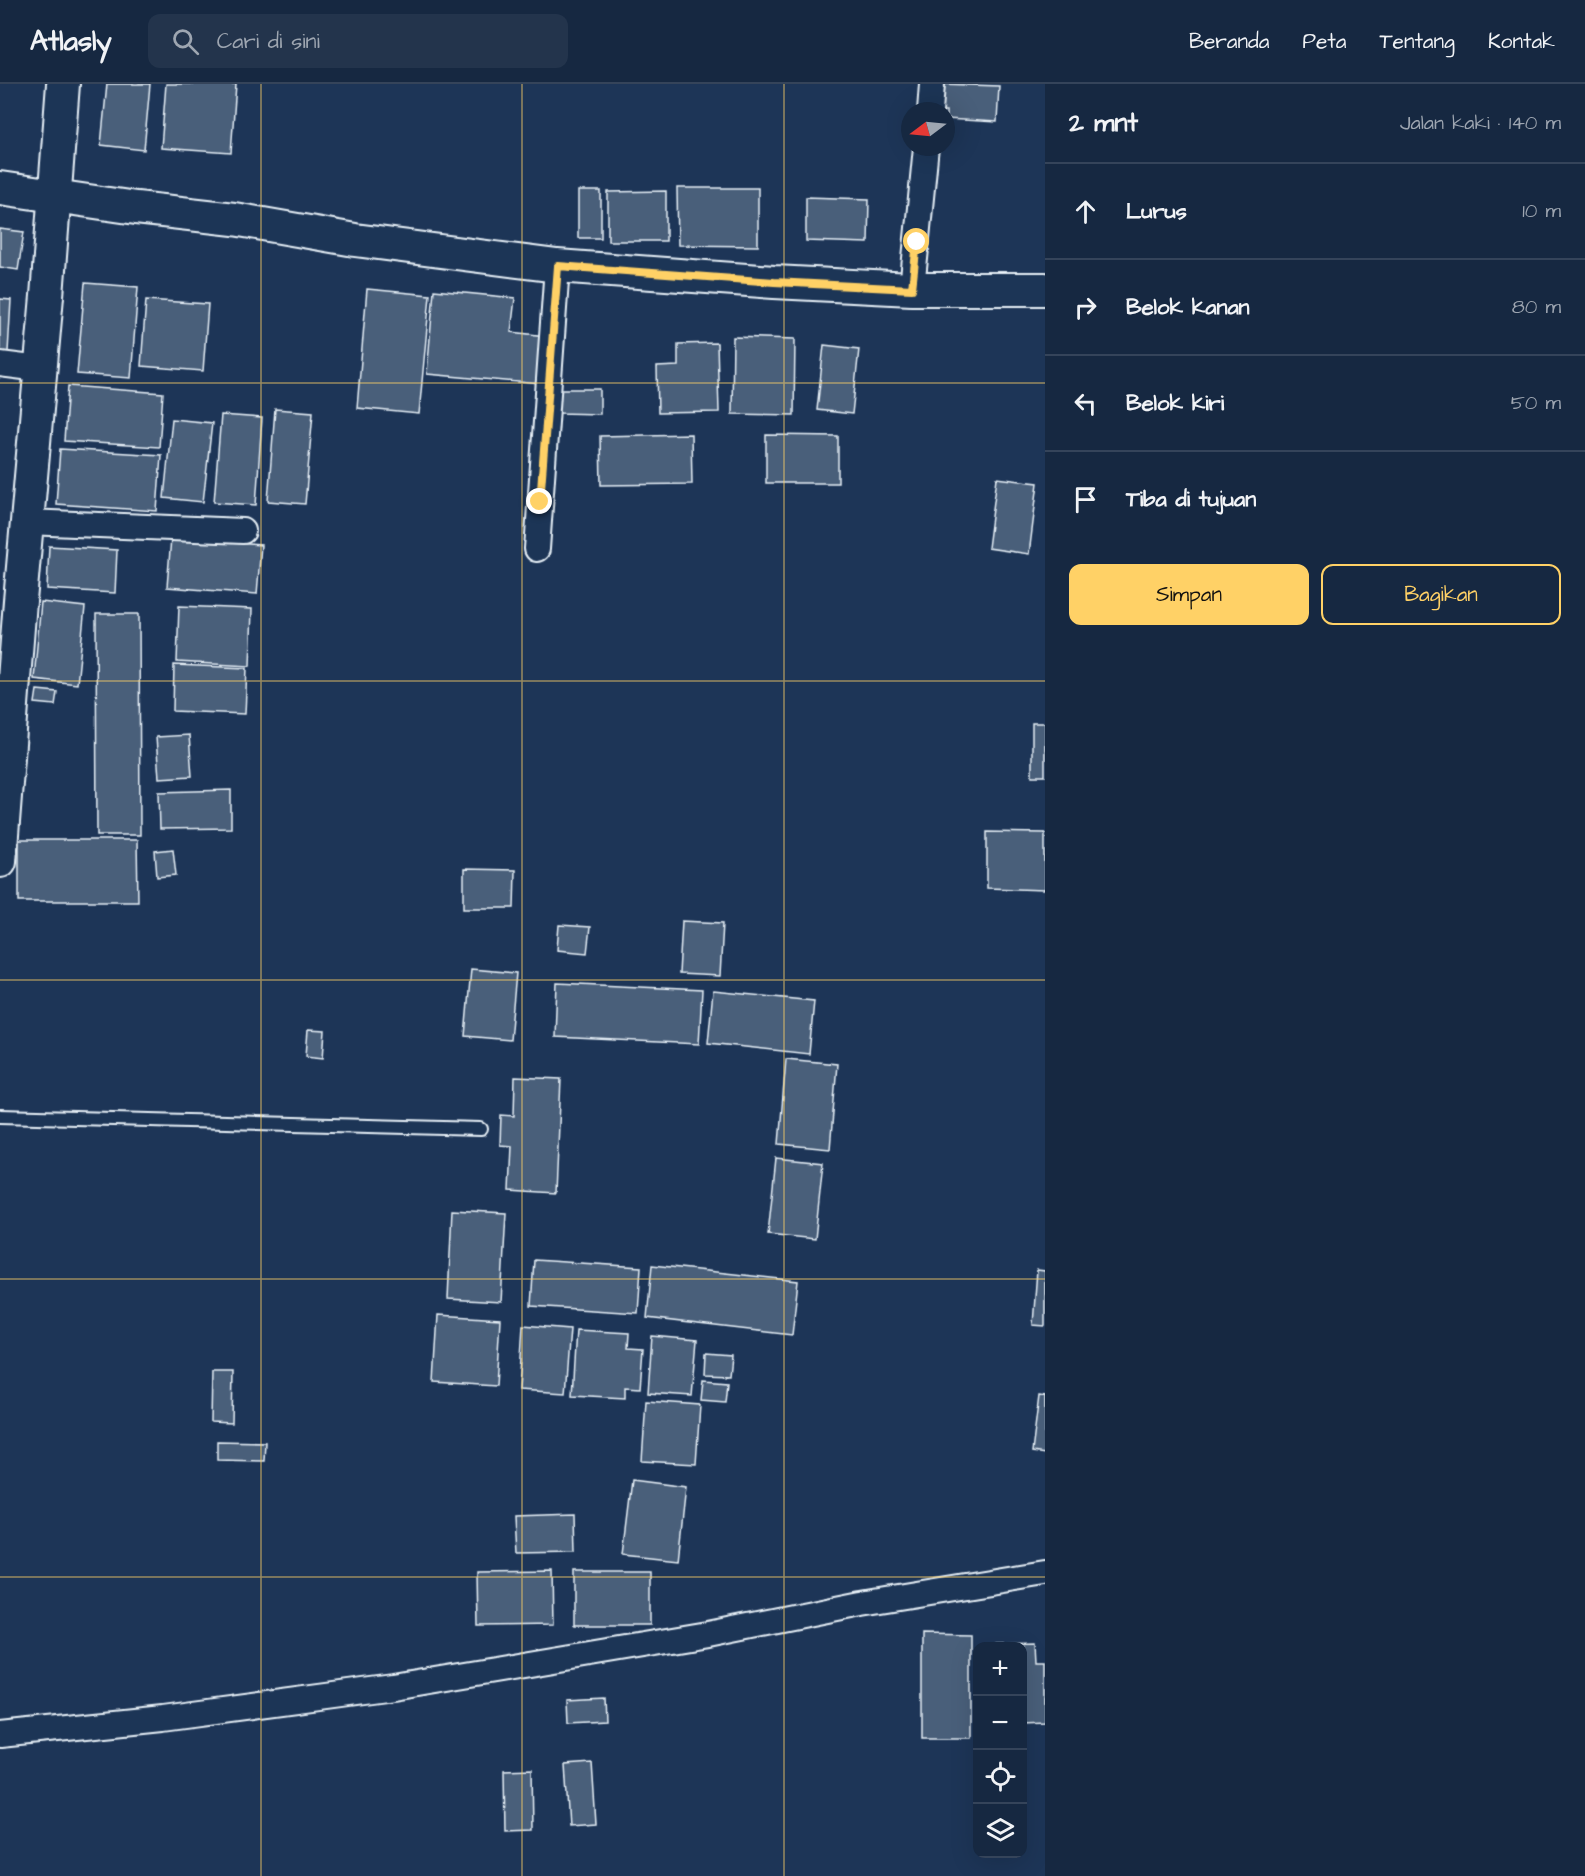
<!DOCTYPE html>
<html lang="id">
<meta charset="utf-8">
<style>
body{margin:0;font-family:"Architects Daughter",sans-serif;background:#23344c;color:#f1f3f6}
.controls{position:absolute;right:18px;bottom:18px;display:grid;overflow:hidden;border-radius:12px;box-shadow:0 6px 24px #0002}
.controls button{width:54px;height:54px;display:grid;place-items:center;padding:0;border:0;border-bottom:2px solid #35445a;background:#162841;color:#f1f3f6;font:30px sans-serif}
.compass{position:absolute;left:901px;top:18px;width:54px;height:54px;border-radius:50%;background:#162841;box-shadow:0 6px 24px #0002;rotate:254deg}
.stop{position:absolute;width:18px;height:18px;margin:-14px;border:4px solid #ffd166;border-radius:50%;background:#fff}
.stop.end{background:#ffd166;border-color:#fff;box-shadow:0 2px 6px #0008}
.list{margin:0;padding:0;list-style:none}
h2{display:flex;justify-content:space-between;align-items:center;height:78px;margin:0;padding:0 24px;font-size:26px}
h2 small{font-size:20px;font-weight:400;color:#9ea6b1}
.list li{display:grid;grid-template-columns:39px 1fr auto;gap:18px;align-items:center;box-sizing:border-box;height:96px;padding:0 24px;border-top:2px solid #35445a}
.list b{display:block;font-size:22px;white-space:nowrap}
.list em{font-size:20px;font-style:normal;color:#9ea6b1}
.actions{display:flex;gap:12px;padding:18px 24px}
.actions a{flex:1;padding:14px 0;border:2px solid #ffd166;border-radius:12px;text-align:center;font-size:21px;color:#ffd166}
.actions .main{background:#ffd166;color:#111}
.icon{flex:none;width:33px;height:33px;fill:none;stroke:currentColor;stroke-width:2;stroke-linecap:round;stroke-linejoin:round}
.map{position:relative;flex:none;width:1045px;height:1792px;overflow:hidden}
header{display:flex;align-items:center;gap:36px;box-sizing:border-box;height:84px;padding:0 30px;background:#162841;border-bottom:2px solid #35445a}
header strong{font-size:28px}
nav{display:flex;gap:33px;margin-inline-start:auto;font-size:21px}
.search{width:420px;height:54px;background:#23344c;display:flex;align-items:center;gap:15px;box-sizing:border-box;padding:0 21px;border-radius:12px;color:#9ea6b1;font-size:22px}
main{display:flex}
aside{flex:1;background:#162841}
.map>svg:first-child{display:block}
.building{fill:#495e7a;stroke:#e8f1f8;stroke-width:1.5}
.lines{fill:none;stroke-linecap:round;stroke-linejoin:round}
.service-casing{stroke:#e8f1f8;stroke-width:16}
.minor-casing{stroke:#e8f1f8;stroke-width:28}
.tertiary-casing{stroke:#e8f1f8;stroke-width:36}
.service{stroke:#1d3557;stroke-width:12}
.minor{stroke:#1d3557;stroke-width:24}
.tertiary{stroke:#1d3557;stroke-width:32}
.route{stroke:#ffd166;stroke-width:8}
.grid{fill:none;stroke:#ffd166;stroke-width:1.5;stroke-opacity:0.55}
</style>
<header>
<strong>Atlasly</strong>
<div class="search"><svg class="icon" aria-label="search" viewBox="0 0 24 24"><circle cx="10" cy="10" r="6"/><path d="M15 15l6 6"/></svg>Cari di sini</div>
<nav><a>Beranda</a><a>Peta</a><a>Tentang</a><a>Kontak</a></nav>
</header>
<main>
<div class="map">
<svg width="1045" height="1792" viewBox="0 0 1045 1792">
<rect width="100%" height="100%" fill="#1d3557"/>
<filter id="ink" filterUnits="userSpaceOnUse"><feTurbulence type="fractalNoise" baseFrequency=".0167" numOctaves="2"/><feDisplacementMap in="SourceGraphic" scale="12" xChannelSelector="R" yChannelSelector="G"/><feConvolveMatrix kernelMatrix="1 2 1 2 8 2 1 2 1" color-interpolation-filters="sRGB"/></filter>
<g filter="url(#ink)">
<g class="building">
<path d="M107,0H150L144,66L101,61Z"/>
<path d="M166,0H236L231,69L161,64Z"/>
<path d="M940,0L999,2L997,38L946,35V27H939Z"/>
<path d="M677,104H758V162L678,161Z"/>
<rect x="578" y="107" width="23" height="47"/>
<path d="M666,107V157H608V108Z"/>
<path d="M806,113L869,115L868,159L806,157Z"/>
<path d="M0,145L24,148L18,186L0,183Z"/>
<path d="M85,199L138,203L131,294L77,290Z"/>
<path d="M367,205L430,211L419,330L357,324Z"/>
<path d="M434,206L515,214L511,248L546,252L541,300L427,290Z"/>
<path d="M0,215L11,216L8,268H0Z"/>
<path d="M146,216L208,220L203,287L141,282Z"/>
<path d="M733,253L795,255L794,331L732,330Z"/>
<path d="M717,259L719,328L658,329L657,283L678,282V260Z"/>
<path d="M824,261L859,265L852,330L817,326Z"/>
<path d="M68,302L163,309L159,363L64,357Z"/>
<path d="M560,305H600V330L559,329Z"/>
<path d="M275,325L313,328L305,420L268,417Z"/>
<path d="M221,331L262,334L256,421L214,418Z"/>
<path d="M172,335L212,339L203,418L164,414Z"/>
<path d="M691,350L692,400L601,401L600,352Z"/>
<path d="M766,351L838,352V399H766Z"/>
<path d="M60,365L161,371L157,427L56,420Z"/>
<path d="M997,394L1038,399L1029,470L988,464Z"/>
<path d="M171,454L261,461L257,510L167,503Z"/>
<path d="M49,462L117,466L115,509L47,505Z"/>
<path d="M41,518L85,523L77,600L34,595Z"/>
<path d="M179,522L252,525L250,582L177,578Z"/>
<path d="M96,530H139L140,751H97Z"/>
<path d="M174,581L247,584L245,630L173,627Z"/>
<path d="M37,606L57,608L55,621L35,619Z"/>
<rect x="1032" y="639" width="13" height="53"/>
<path d="M189,651L192,692L159,694L156,653Z"/>
<path d="M231,706V744L160,745L159,708Z"/>
<path d="M987,748L1045,749V806L987,804Z"/>
<path d="M19,756H137L138,817H19Z"/>
<path d="M173,765L176,791L157,793L155,767Z"/>
<path d="M464,785L515,786L514,824H464Z"/>
<path d="M682,837L723,839L720,892L679,890Z"/>
<path d="M559,841L590,843L587,869L557,866Z"/>
<path d="M471,885L516,889L510,956L465,952Z"/>
<path d="M557,899L702,906L699,960L555,953Z"/>
<path d="M713,907L814,917L809,970L708,959Z"/>
<path d="M308,946L325,947L323,974L306,972Z"/>
<path d="M786,975L837,980L830,1065L779,1060Z"/>
<path d="M515,993L561,995L556,1109L510,1106L512,1062L500,1061L501,1031L514,1032Z"/>
<path d="M776,1074L823,1079L815,1155L768,1150Z"/>
<path d="M452,1126L506,1129L501,1218L448,1215Z"/>
<path d="M534,1176L641,1183L638,1229L531,1222Z"/>
<path d="M652,1181L798,1197L792,1251L647,1234Z"/>
<path d="M1037,1186L1045,1187V1242L1033,1241Z"/>
<path d="M438,1231L500,1235L496,1302L434,1298Z"/>
<path d="M523,1241L570,1245L565,1309L519,1306Z"/>
<path d="M576,1246L629,1249L628,1264L643,1265L640,1304L625,1303V1314L572,1311Z"/>
<path d="M652,1252L697,1256L692,1312L648,1309Z"/>
<path d="M706,1269L731,1271L729,1291L705,1290Z"/>
<path d="M212,1288H233L232,1339L211,1338Z"/>
<path d="M703,1296L727,1298L725,1318L701,1316Z"/>
<path d="M1039,1312L1045,1313V1370L1032,1368Z"/>
<path d="M646,1317L700,1321L696,1380L642,1377Z"/>
<path d="M217,1357L265,1358L264,1377L217,1376Z"/>
<path d="M632,1396L686,1403L678,1476L623,1470Z"/>
<path d="M575,1430L576,1468L516,1469L514,1432Z"/>
<path d="M552,1487L553,1541L478,1542L477,1488Z"/>
<rect x="574" y="1488" width="76" height="53"/>
<path d="M922,1550L971,1551V1654H922Z"/>
<path d="M1035,1559L1036,1577H1045V1638L1023,1639V1562H996V1560Z"/>
<path d="M604,1614L605,1637L568,1639L567,1616Z"/>
<path d="M592,1679L596,1740L569,1742L565,1681Z"/>
<path d="M532,1685L533,1746L505,1747L504,1686Z"/>
</g>
<g class="lines">
<defs>
<path id="service" d="M0,1032L481,1045"/>
<g id="minor">
<path d="M930,27L932,0"/>
<path d="M912,205L926,63"/>
<path d="M0,280L40,285"/>
<path d="M27,438L243,447"/>
<path d="M537,465L557,182"/>
<path d="M0,1651L163,1634L393,1603L708,1550L862,1519L1045,1489"/>
</g>
<g id="tertiary">
<path d="M0,104L136,124L234,135L355,156L557,182L774,198L912,205H1045"/>
<path d="M0,777L20,517L47,212L63,0"/>
</g>
</defs>
<use href="#service" class="service-casing"/>
<use href="#minor" class="minor-casing"/>
<use href="#tertiary" class="tertiary-casing"/>
<use href="#service" class="service"/>
<use href="#minor" class="minor"/>
<use href="#tertiary" class="tertiary"/>
</g>
</g>
<g class="lines" filter="url(#ink)">
<path class="route" d="M540,418L558,182L774,198L912,205L917,158"/>
</g>
<path class="grid" d="M261,0V1792M522,0V1792M784,0V1792M0,299H1045M0,597H1045M0,896H1045M0,1195H1045M0,1493H1045"/>
</svg>
<div class="controls">
<button>+</button>
<button>−</button>
<button><svg class="icon" aria-label="locate" viewBox="0 0 24 24"><circle cx="12" cy="12" r="6"/><path d="M12 2v4M12 18v4M2 12h4M18 12h4"/></svg></button>
<button><svg class="icon" aria-label="layers" viewBox="0 0 24 24"><path d="M12 4l9 5-9 5-9-5zM3 14l9 5 9-5"/></svg></button>
</div>
<svg class="compass" viewBox="-18 -18 36 36"><path d="M0-13l5 13h-10z" fill="#e53935"/><path d="M0 13l5-13h-10z" fill="#9ea6b1"/></svg>
<div class="stop" style="left:917px;top:158px"></div>
<div class="stop end" style="left:540px;top:418px"></div>
</div>
<aside>
<h2>2 mnt<small>Jalan kaki · 140 m</small></h2>
<ul class="list">
<li><svg class="icon" aria-label="ahead" viewBox="0 0 24 24"><path d="M12 20V5M6 11l6-6 6 6"/></svg><div><b>Lurus</b></div><em>10 m</em></li>
<li><svg class="icon" aria-label="right" viewBox="0 0 24 24"><path d="M7 20v-9h11M14 6l5 5-5 5"/></svg><div><b>Belok kanan</b></div><em>80 m</em></li>
<li><svg class="icon" aria-label="left" viewBox="0 0 24 24"><path d="M17 20v-9H6M10 6l-5 5 5 5"/></svg><div><b>Belok kiri</b></div><em>50 m</em></li>
<li><svg class="icon" aria-label="arrive" viewBox="0 0 24 24"><path d="M6 21V4h12l-3 4 3 4H6"/></svg><div><b>Tiba di tujuan</b></div></li>
</ul>
<div class="actions"><a class="main">Simpan</a><a>Bagikan</a></div>
</aside>
</main>
